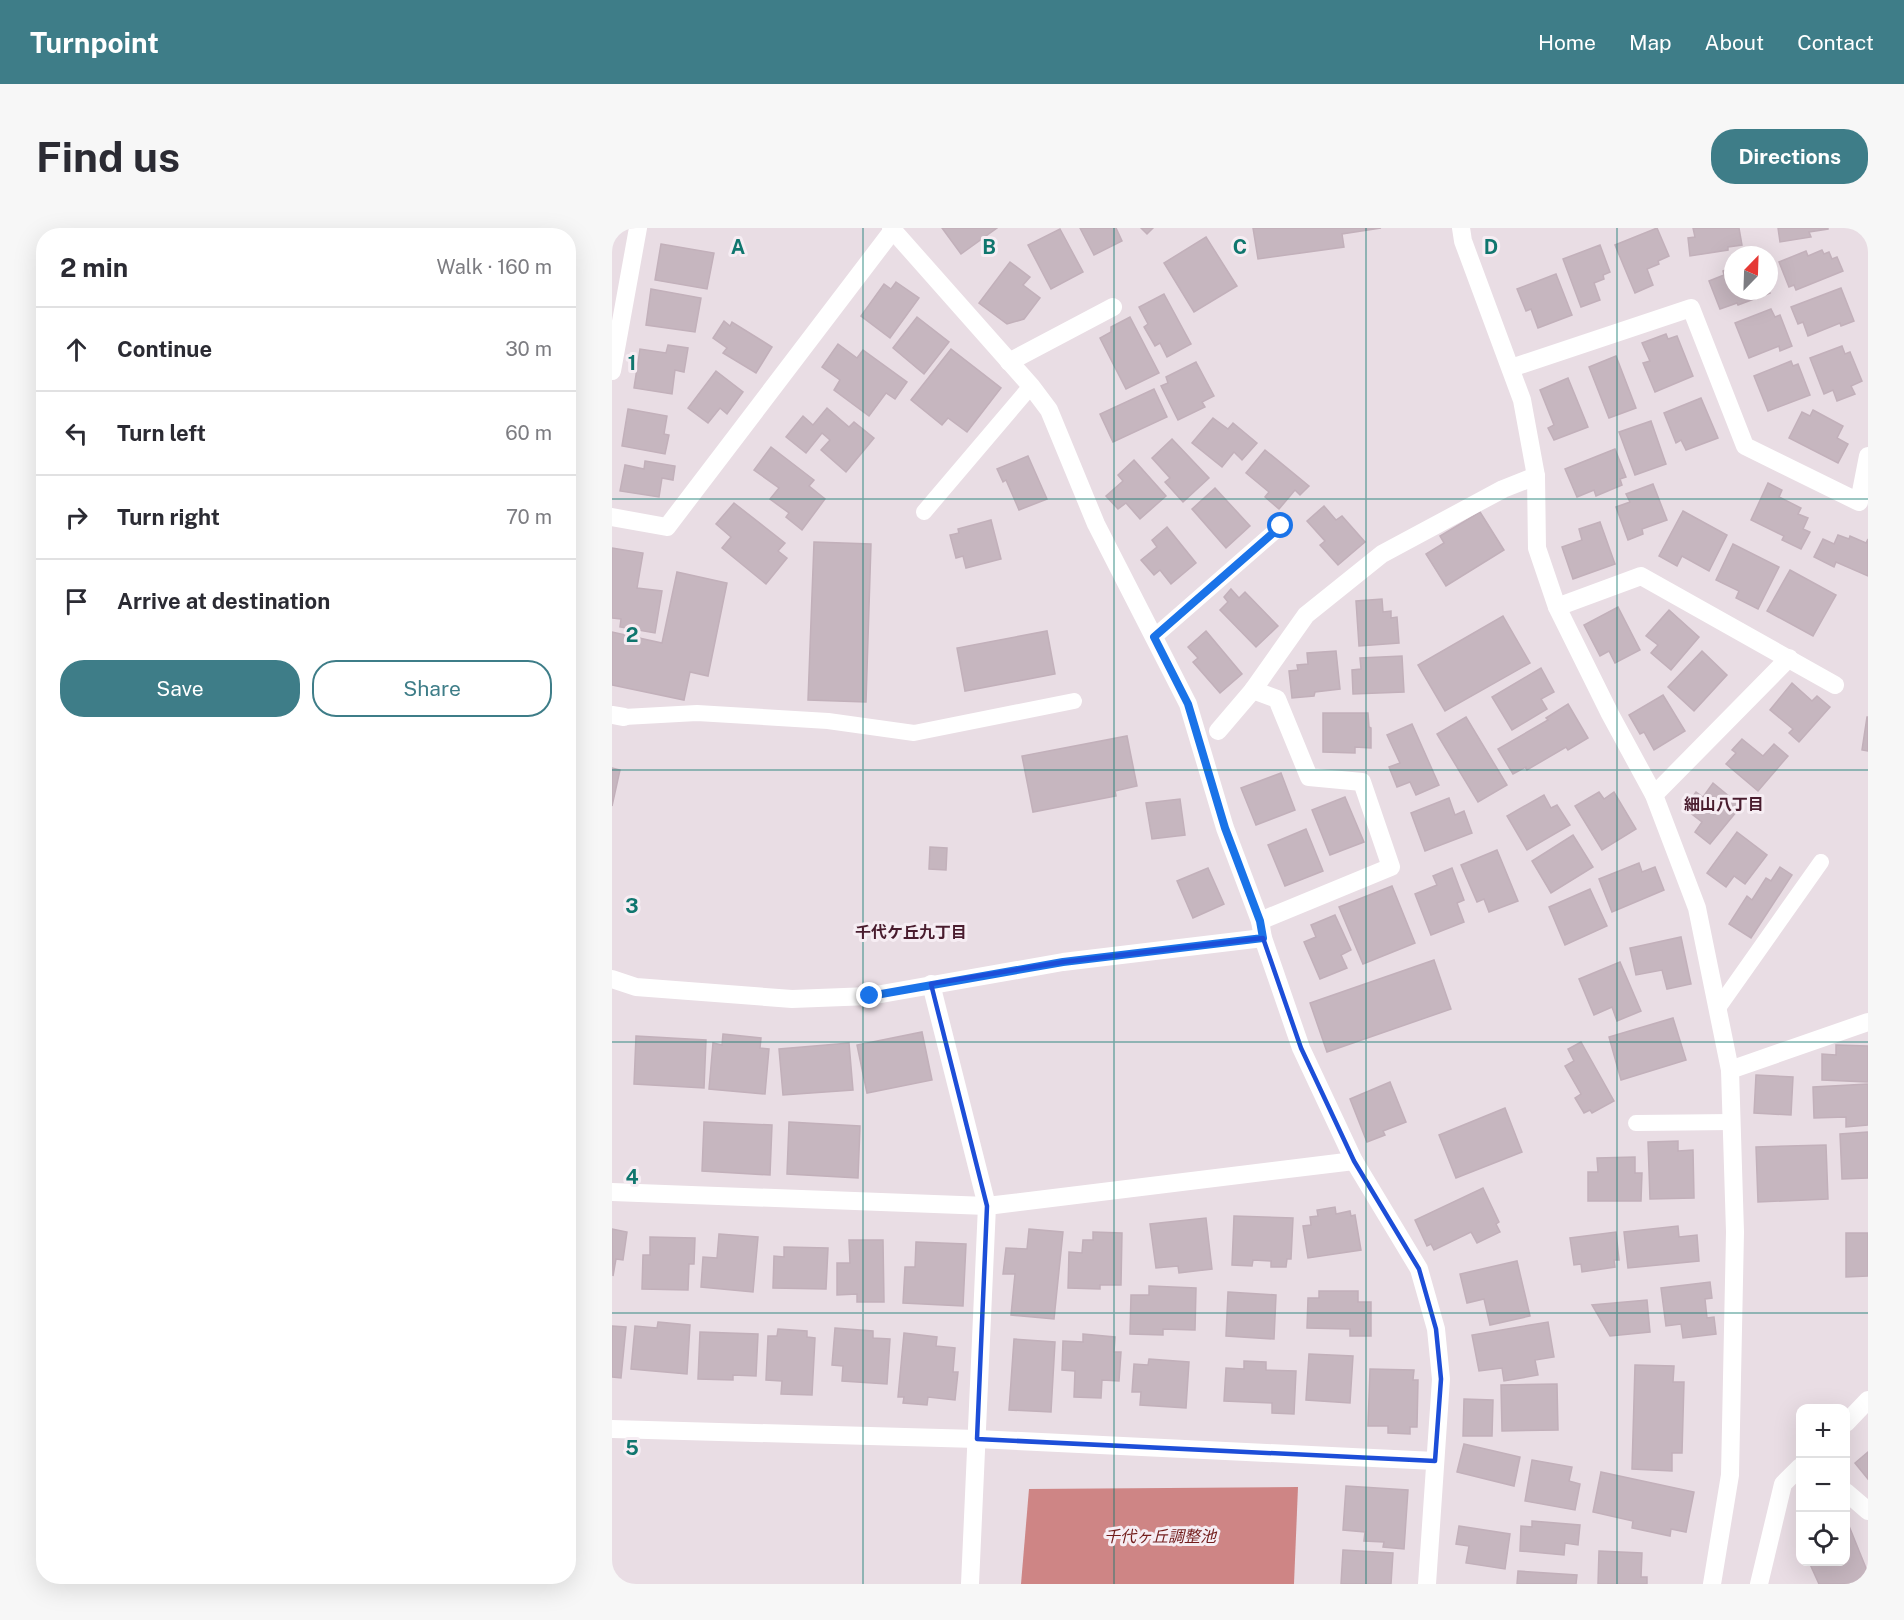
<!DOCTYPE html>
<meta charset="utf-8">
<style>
body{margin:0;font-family:"Public Sans","Noto Sans JP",sans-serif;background:#f7f7f7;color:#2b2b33}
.controls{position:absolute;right:18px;bottom:18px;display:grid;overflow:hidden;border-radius:12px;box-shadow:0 6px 24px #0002}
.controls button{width:54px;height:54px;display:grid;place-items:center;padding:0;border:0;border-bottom:2px solid #e1e1e2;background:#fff;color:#2b2b33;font:30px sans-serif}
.compass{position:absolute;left:1112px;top:18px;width:54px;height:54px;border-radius:50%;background:#fff;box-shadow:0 6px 24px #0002;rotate:23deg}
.stop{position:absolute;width:18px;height:18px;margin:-14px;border:4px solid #1a73e8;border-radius:50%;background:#fff}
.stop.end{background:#1a73e8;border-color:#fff;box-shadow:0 2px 6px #0008}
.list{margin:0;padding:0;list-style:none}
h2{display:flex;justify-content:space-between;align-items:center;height:78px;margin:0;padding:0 24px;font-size:26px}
h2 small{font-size:20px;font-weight:400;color:#7c7c81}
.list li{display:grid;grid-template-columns:39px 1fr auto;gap:18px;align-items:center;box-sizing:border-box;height:84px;padding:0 24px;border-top:2px solid #e1e1e2}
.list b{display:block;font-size:22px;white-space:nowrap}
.list em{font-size:20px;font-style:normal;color:#7c7c81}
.actions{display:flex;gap:12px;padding:18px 24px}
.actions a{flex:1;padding:14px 0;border:2px solid #3e7d88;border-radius:24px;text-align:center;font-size:21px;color:#3e7d88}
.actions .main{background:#3e7d88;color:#fff}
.icon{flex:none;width:33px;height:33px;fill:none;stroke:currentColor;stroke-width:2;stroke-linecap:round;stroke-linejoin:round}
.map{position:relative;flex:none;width:1256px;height:1356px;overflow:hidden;border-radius:24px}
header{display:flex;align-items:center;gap:36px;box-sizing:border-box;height:84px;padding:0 30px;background:#3e7d88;color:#fff}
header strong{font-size:28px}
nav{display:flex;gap:33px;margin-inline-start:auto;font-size:21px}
.intro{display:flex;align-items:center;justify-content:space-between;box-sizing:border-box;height:144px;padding:0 36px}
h1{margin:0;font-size:42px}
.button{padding:15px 27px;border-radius:24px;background:#3e7d88;color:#fff;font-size:21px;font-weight:700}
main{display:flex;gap:36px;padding:0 36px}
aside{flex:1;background:#fff;border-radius:24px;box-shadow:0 6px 24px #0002}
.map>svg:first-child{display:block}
.water{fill:#ce8585}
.building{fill:#c6b6bf;stroke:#c2b0ba;stroke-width:1.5}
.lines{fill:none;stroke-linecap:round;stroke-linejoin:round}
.lane{stroke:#fff;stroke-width:16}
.street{stroke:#fff;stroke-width:18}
.route{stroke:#1a73e8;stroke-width:8}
.marked{fill:none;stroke:#1d4ed8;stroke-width:4.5;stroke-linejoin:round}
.grid{fill:none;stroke:#0f766e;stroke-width:1.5;stroke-opacity:0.55}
.labels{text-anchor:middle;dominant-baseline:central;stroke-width:6;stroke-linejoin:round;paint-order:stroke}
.neighbourhood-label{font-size:16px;font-weight:bold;fill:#491c2e;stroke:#f6edf3}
.water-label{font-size:16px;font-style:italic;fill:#721c1b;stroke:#f6edf3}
.grid-label{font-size:20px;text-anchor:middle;font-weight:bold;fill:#0f766e;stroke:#f6edf3;stroke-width:6;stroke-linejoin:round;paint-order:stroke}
</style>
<header>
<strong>Turnpoint</strong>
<nav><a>Home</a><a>Map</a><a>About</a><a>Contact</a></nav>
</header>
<div class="intro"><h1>Find us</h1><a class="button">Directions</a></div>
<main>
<aside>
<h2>2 min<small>Walk · 160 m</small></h2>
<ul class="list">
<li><svg class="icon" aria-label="ahead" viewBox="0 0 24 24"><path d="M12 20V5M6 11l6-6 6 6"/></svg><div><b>Continue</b></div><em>30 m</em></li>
<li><svg class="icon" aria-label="left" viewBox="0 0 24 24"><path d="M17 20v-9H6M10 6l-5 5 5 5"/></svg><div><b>Turn left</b></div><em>60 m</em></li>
<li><svg class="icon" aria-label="right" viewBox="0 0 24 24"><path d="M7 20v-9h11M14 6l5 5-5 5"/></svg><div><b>Turn right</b></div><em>70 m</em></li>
<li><svg class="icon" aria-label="arrive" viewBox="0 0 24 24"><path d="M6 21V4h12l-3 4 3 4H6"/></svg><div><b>Arrive at destination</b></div></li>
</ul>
<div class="actions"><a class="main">Save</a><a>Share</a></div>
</aside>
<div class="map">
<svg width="1256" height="1356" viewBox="0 0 1256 1356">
<rect width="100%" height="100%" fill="#e9dde4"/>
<path class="water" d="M686,1259L682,1356H409L417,1261Z"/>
<g class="building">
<path d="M330,0H385L349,26Z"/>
<path d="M468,0H504L510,13L482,27Z"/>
<path d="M529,0H541L535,6Z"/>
<path d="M641,0H769L730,6L732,19L646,31Z"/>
<path d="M1045,0L1057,28L1046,33L1047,36L1035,41L1041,57L1023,65L1003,17Z"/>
<path d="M1081,0H1127L1130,17L1116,19V22L1078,28L1076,10L1083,9Z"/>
<path d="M1166,0H1216V1L1197,4L1199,9L1168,14Z"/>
<path d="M448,1L471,44L439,61L416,17Z"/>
<path d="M594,9L625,58L582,84L552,35Z"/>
<path d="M49,16L102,25L95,61L43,52Z"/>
<path d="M988,17L998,44L991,47L992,51L982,55L988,72L969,79L951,31Z"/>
<path d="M1210,22L1212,26L1217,24L1220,31L1225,29L1231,43L1184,62L1182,57L1177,59L1167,34L1194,23L1196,28Z"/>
<path d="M398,34L418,49L411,57L428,70L412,91L395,96L367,75Z"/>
<path d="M1121,39V63H1157L1158,65L1126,77L1125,75L1108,81L1097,53L1112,47L1111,43Z"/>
<path d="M944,46L960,87L926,100L919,81L914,83L905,61Z"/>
<path d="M284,54L307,70L278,110L249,88L272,56L279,61Z"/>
<path d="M1229,60L1242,93L1229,98L1228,95L1196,108L1191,94L1186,96L1179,79Z"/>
<path d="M39,61L89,70L83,104L34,97Z"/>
<path d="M552,66L579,116L555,129L548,115L543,118L532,99L536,96L527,79Z"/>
<path d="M1159,81L1163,89L1168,87L1180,118L1168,123L1167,118L1137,130L1123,95Z"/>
<path d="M305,89L337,114L312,146L281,120Z"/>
<path d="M518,89L547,145L514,161L488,110L499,104V99Z"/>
<path d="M112,93L118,98L120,94L160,119L144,145L111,125L115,120L101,110Z"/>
<path d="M1054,106L1056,111L1065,108L1081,148L1043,164L1031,135L1038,133L1030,115Z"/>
<path d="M226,116L245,130L251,122L295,154L283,171L274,165L257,188L222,162L228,152L210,139Z"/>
<path d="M56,117L76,120L72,144L63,142L60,166L22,160L28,121L54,125Z"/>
<path d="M1230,118L1233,126L1238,124L1250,153L1239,158L1243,166L1225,173L1221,162L1212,166L1198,130Z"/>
<path d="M339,121L389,160L355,204L336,190L330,197L299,172Z"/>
<path d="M1004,128L1024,180L997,190L977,139Z"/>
<path d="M1179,133L1181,138L1186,136L1198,167L1156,183L1142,148Z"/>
<path d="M584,134L602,168L590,174L593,179L566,192L549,158L556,155L554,149Z"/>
<path d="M104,143L131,164L115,186L108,180L96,195L76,180Z"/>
<path d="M956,150L976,199L942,212L936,200L942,197L928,162Z"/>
<path d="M542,161L555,189L501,214L488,186Z"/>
<path d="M1089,170L1106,210L1074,222L1069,212L1064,215L1052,185Z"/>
<path d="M215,180L237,199L242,194L262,210L234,244L209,222L218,212L210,205L194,225L174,209L191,188L201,197Z"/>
<path d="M16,181L55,188L52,206L57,207L53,226L10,218Z"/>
<path d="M1201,182L1231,198L1225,210L1236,216L1226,235L1177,210L1190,184L1198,188Z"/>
<path d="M601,190L616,201L621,195L645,215L630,232L622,224L610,239L580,215Z"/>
<path d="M1039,193L1054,236L1023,247L1007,204Z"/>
<path d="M560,211L597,250L571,274L553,254L558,250L540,230Z"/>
<path d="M159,219L202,252L197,258L213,271L190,302L174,289L177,285L158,271L167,260L142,242Z"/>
<path d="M1003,221L1014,249L1008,251L1010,257L984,268L982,262L965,269L953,241Z"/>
<path d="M653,222L697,258L688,267L683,262L667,281L653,269L657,264L634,245Z"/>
<path d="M416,228L435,271L407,282L394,252L391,254L385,241Z"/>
<path d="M522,232L554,268L528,291L514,275L506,281L494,268L511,253L506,247Z"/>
<path d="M33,233L63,238L61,252L50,250L47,269L8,263L13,237L32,241Z"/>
<path d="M1156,255L1170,262L1167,269L1189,280L1186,286L1196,290L1191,301L1198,304L1189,321L1170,312L1172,308L1139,292Z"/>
<path d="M1041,256L1055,292L1030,301L1031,306L1016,312L1004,279L1018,274L1014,266Z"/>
<path d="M603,260L638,298L614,320L580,281Z"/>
<path d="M122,275L173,315L166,323L175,330L154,356L110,320L119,309L104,296Z"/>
<path d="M712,278L724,292L730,288L753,314L726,337L708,317L713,313L695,293Z"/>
<path d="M1071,283L1115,307L1097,343L1070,328L1065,338L1047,328Z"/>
<path d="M868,284L892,322L834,358L814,326L832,315L828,308Z"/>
<path d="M379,292L389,331L354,340L351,328L344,330L338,307L347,305L346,301Z"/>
<path d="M988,294L1003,336L961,351L950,319L970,312L967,301Z"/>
<path d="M555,299L584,335L559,356L548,342L542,347L529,332L545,319L540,312Z"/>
<path d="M1226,307L1237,311L1238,308L1254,315L1256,311V348L1224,334L1222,339L1202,329L1211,311L1222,316Z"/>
<path d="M202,314L259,316L254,474L196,472Z"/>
<path d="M1121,316L1167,339L1146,381L1124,370L1127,363L1104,352Z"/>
<path d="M0,320L31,325L25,360L50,363L43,405L8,399L9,391L0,390Z"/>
<path d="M1178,342L1224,367L1201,408L1155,383Z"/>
<path d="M65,344L115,355L96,448L78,444L72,472L0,457V404L50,415Z"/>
<path d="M619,361L627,370L633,364L666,398L644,419L608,382L616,374L612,369Z"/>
<path d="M770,371L771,384L779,383V390L785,389L787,415L747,418L744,373Z"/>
<path d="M1006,379L1028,422L1003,435L997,423L988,428L972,397Z"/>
<path d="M1057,382L1087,409L1059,442L1039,425L1046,417L1034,408Z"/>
<path d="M891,388L918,435L833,483L806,437Z"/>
<path d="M435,403L443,446L353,463L345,420Z"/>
<path d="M594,403L630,446L608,465L581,434L586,430L576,419Z"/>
<path d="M724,423L728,461L703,464L702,468L680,470L677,443L686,442L685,437L696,436L695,425Z"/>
<path d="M1090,423L1115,447L1082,483L1056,459Z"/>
<path d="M790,428L792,464L741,466L740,442L749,441L748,430Z"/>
<path d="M929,440L942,464L929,471L935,481L900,502L880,469Z"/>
<path d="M1180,455L1200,473L1205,468L1218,479L1187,514L1177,505L1181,501L1158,482Z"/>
<path d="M1051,467L1073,503L1042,522L1032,504L1028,506L1017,487Z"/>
<path d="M956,476L976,510L956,522L954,519L915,542L914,539L901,546L886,521L936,492L934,490Z"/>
<path d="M711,485H756L757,499L759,500V520L743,519V525L711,524Z"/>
<path d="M854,489L895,557L866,574L825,506Z"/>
<path d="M1255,489H1256V523L1250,522Z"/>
<path d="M800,496L827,557L804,567L798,554L785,559L777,539L788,535L775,507Z"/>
<path d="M515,508L525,558L503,563L504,568L421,584L410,528Z"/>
<path d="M1130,511L1151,528L1162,516L1176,528L1146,563L1114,536L1124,525L1120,522Z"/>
<path d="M0,540L8,542L0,578Z"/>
<path d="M669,545L683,582L644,597L629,560Z"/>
<path d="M1101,555L1129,578L1098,616L1083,604L1090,594L1072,580L1084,564L1091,569Z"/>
<path d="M987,564L992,571L1002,564L1024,601L990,622L963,578Z"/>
<path d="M932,567L939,580L945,577L958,597L915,622L895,588Z"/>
<path d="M733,569L752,614L718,627L700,582Z"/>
<path d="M837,570L843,587L852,583L860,605L813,623L799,585Z"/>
<path d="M568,571L573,607L540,611L534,575Z"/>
<path d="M694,601L711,643L673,658L656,617Z"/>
<path d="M1125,604L1155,627L1133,656L1122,648L1114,659L1095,645Z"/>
<path d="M961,607L981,639L939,665L920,633Z"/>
<path d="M318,619L335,620L334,642L317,641Z"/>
<path d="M885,622L906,673L877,684L872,671L865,674L849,637Z"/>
<path d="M1027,635L1030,644L1043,639L1052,662L1000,684L987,651Z"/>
<path d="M1168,639L1180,647L1139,710L1117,696L1135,668L1140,672L1154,650L1159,653Z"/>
<path d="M596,640L612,676L581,690L565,653Z"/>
<path d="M840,640L852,672L845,675L852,694L819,707L803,666L825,657L821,648Z"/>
<path d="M780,658L803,715L751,736L727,679Z"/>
<path d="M978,661L995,698L953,717L937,679Z"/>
<path d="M723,687L739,722L729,727L735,740L708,751L692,714L704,709L699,697Z"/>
<path d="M1069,709L1079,756L1055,761L1050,742L1024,747L1018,720Z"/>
<path d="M822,732L839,781L715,824L698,775Z"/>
<path d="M1008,734L1029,783L1005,793L1000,779L982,787L967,751Z"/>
<path d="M1061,790L1074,832L1009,852L997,809Z"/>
<path d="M310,804L320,852L255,865L245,817Z"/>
<path d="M111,806L149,810L148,820L157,821L153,866L97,861L101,815L110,817Z"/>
<path d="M24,808L94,812L92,860L22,856Z"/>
<path d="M969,814L1002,873L980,885L978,882L972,885L963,870L969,866L953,838L962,833L956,821Z"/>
<path d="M237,815L241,862L171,867L167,821Z"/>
<path d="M1224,817L1256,818V854L1210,852V826L1224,827Z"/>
<path d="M1144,847L1181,849L1179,887L1142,885Z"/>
<path d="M778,854L794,894L771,903L773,907L755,914L738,871Z"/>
<path d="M1256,856V897L1234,899V889L1202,890L1201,859Z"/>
<path d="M893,880L910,924L844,950L827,907Z"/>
<path d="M92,894L160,897L158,947L90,943Z"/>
<path d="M177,894L248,898L246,950L175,946Z"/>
<path d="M1256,904V950L1230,951L1228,906Z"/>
<path d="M1066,913V923L1081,922L1082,970L1038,971L1036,914Z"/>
<path d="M1214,917L1216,971L1146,974L1144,919Z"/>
<path d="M1023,929V945H1030L1029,973H976V944H986L985,930Z"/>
<path d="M871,960L887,994L884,996L888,1004L865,1015L859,1004L822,1022L819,1016L815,1018L803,992Z"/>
<path d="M723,979L724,986L738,983L739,988L743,987L749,1022L696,1030L691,998L699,997L698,989L706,988L705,982Z"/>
<path d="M622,988L681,990L679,1031H675L674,1039H659V1033L641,1032L640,1038L620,1037Z"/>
<path d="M594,990L600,1041L567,1045L566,1038L544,1040L538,996Z"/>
<path d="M1066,998L1067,1009L1085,1007L1087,1033L1016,1040L1012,1004Z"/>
<path d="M0,1001L15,1004L11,1032L4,1031L1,1048Z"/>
<path d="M417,1001L451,1004L442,1091L399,1087L403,1046H391L394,1020L415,1021Z"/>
<path d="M481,1004L510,1005L509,1057H488V1061L456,1060L457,1024L470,1025L471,1012H481Z"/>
<path d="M1004,1004L1007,1032H1002L1003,1039L970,1044L969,1036L962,1037L958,1010Z"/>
<path d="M1234,1005H1256V1048L1234,1049Z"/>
<path d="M107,1006L146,1009L141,1064L89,1059L91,1029L105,1030Z"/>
<path d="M38,1009L83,1010L82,1036H77L76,1062L30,1061L31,1027H38Z"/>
<path d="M237,1012H271L272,1074H245V1066L225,1067V1035H238Z"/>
<path d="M304,1014L354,1016L351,1078L291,1075L293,1039H303Z"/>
<path d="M172,1019L216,1020L214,1061L161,1060L162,1028L172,1029Z"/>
<path d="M905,1033L918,1088L878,1097L872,1071L855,1075L848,1046Z"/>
<path d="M1098,1054L1100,1070L1093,1071L1095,1090L1102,1089L1104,1106L1071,1110L1069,1096L1054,1098L1049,1060Z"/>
<path d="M537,1058L584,1060L583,1102L551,1101V1107L518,1106L519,1067H537Z"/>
<path d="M707,1063H746V1074H759V1108H738V1101L695,1100L696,1070H707Z"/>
<path d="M616,1064L664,1067L662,1111L614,1108Z"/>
<path d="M1035,1072L1038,1104L998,1108L980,1077Z"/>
<path d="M46,1094L78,1097L75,1146L19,1141L23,1098L45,1100Z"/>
<path d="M936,1094L942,1129L923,1132L926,1147L892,1153L890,1140L867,1143L860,1107Z"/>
<path d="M0,1098L14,1099L9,1150L0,1149Z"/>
<path d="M223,1100L261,1103V1110L278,1111L275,1156L230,1153L231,1138L220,1137Z"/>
<path d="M166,1101L195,1103V1109L203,1110L200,1167L169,1166L170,1153L154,1152L156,1108H165Z"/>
<path d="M88,1104L146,1106L144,1148L121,1147V1152L86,1151Z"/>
<path d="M292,1105L325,1109L324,1118L343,1120L341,1144H346L343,1172L316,1169L315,1177L291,1175L292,1169H286Z"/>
<path d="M471,1106L503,1109L502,1124H509L507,1153L490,1152L489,1170L462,1169L463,1143L450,1142L451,1113L471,1114Z"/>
<path d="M402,1111L443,1114L439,1184L397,1182Z"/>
<path d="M697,1126L741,1128L738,1175L694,1172Z"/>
<path d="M537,1131L577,1134L574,1180L528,1177L529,1164H520L522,1136L536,1137Z"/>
<path d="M632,1133L654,1134V1142L684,1143L682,1186L660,1185V1175L612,1173L614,1140L632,1141Z"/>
<path d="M1023,1137L1062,1138L1061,1154H1072L1070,1225H1060V1243L1020,1241Z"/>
<path d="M758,1141L802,1142L801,1152H806L805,1199H798V1206L776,1205V1198H756Z"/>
<path d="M945,1156L946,1202L890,1203L889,1157Z"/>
<path d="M852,1171L881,1172L880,1208H851Z"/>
<path d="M852,1216L908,1229L902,1258L845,1244Z"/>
<path d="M1256,1224V1251L1243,1235Z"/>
<path d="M920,1232L960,1239L957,1253L968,1256L963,1282L913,1273Z"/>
<path d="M989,1244L1082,1264L1074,1304L1059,1301L1058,1308L1020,1300L1021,1293L981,1284Z"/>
<path d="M734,1258L796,1262L792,1321L771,1319L772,1314L752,1313L753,1304L731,1302Z"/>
<path d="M920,1293L968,1297L966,1317L953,1315L952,1327L908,1323L909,1298L920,1299Z"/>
<path d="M847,1298L898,1306L893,1341L854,1335L857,1318L844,1316Z"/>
<path d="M1237,1298L1256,1345V1356H1207L1197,1334H1234V1299Z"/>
<path d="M731,1322L781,1325L779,1356H729Z"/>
<path d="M987,1323L1030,1325L1029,1349H1035V1356H986Z"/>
<path d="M906,1343L965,1347L964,1356H905Z"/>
</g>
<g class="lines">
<g class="lane">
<path d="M312,284L419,158"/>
<path d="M542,409L669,298"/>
<path d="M12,489L85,485L216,493L302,505L462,473"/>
<path d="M1106,780L1209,634"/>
<path d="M1024,895L1120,894"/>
</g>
<g class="street">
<path d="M279,0L419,158L437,182L484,296L576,476L613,600L648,693L651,710L689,820L742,933L807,1041L824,1101L829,1151L815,1356"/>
<path d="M849,0L851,13L910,172L924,248L925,320L945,379L998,486L1042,567L1085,680L1118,842L1123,1004L1118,1247L1100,1356"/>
<path d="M397,134L501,79"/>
<path d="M899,140L1079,80L1133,218L1247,274L1256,228"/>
<path d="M0,143L26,0"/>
<path d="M0,289L55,299L281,2"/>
<path d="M945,379L1029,348L1223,457"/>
<path d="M641,462L665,471L697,549L750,554L779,639L648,693"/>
<path d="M0,487L12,489"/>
<path d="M606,503L641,462L694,387L770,326L891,261L924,248"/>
<path d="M1042,567L1177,430"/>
<path d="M0,751L24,759L180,771L258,768L451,734L651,710"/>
<path d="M319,756L375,978L358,1356"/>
<path d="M1118,842L1256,794"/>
<path d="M0,964L375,978L742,933"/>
<path d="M1234,1195L1256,1172"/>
<path d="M0,1201L365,1211L823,1233"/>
<path d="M1234,1264L1256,1283"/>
<path d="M1147,1356L1171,1256L1188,1239"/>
</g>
</g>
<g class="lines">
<path class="route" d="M258,768L451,734L651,710L648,693L613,600L576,476L542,409L669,298"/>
</g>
<path class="marked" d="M651,710L689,820L742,933L807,1041L824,1101L829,1151L823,1233L365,1211L375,978L319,756L451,734Z"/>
<path class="grid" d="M251,0V1356M502,0V1356M754,0V1356M1005,0V1356M0,271H1256M0,542H1256M0,814H1256M0,1085H1256"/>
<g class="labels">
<g class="neighbourhood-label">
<text x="1112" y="576">細山八丁目</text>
<text x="299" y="704">千代ケ丘九丁目</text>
</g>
<g class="water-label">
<text x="548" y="1308">千代ヶ丘調整池</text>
</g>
</g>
<g class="grid-label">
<text x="126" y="26">A</text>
<text x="377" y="26">B</text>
<text x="628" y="26">C</text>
<text x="879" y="26">D</text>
<text x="20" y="142">1</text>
<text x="20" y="414">2</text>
<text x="20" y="685">3</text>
<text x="20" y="956">4</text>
<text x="20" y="1227">5</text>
</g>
</svg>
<div class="controls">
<button>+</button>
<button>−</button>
<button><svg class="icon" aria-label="locate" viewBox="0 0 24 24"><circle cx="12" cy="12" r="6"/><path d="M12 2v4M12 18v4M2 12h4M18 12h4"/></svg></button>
</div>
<svg class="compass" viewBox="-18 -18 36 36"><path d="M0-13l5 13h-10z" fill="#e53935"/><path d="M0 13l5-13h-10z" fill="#7c7c81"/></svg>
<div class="stop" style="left:669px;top:298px"></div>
<div class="stop end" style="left:258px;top:768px"></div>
</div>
</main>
